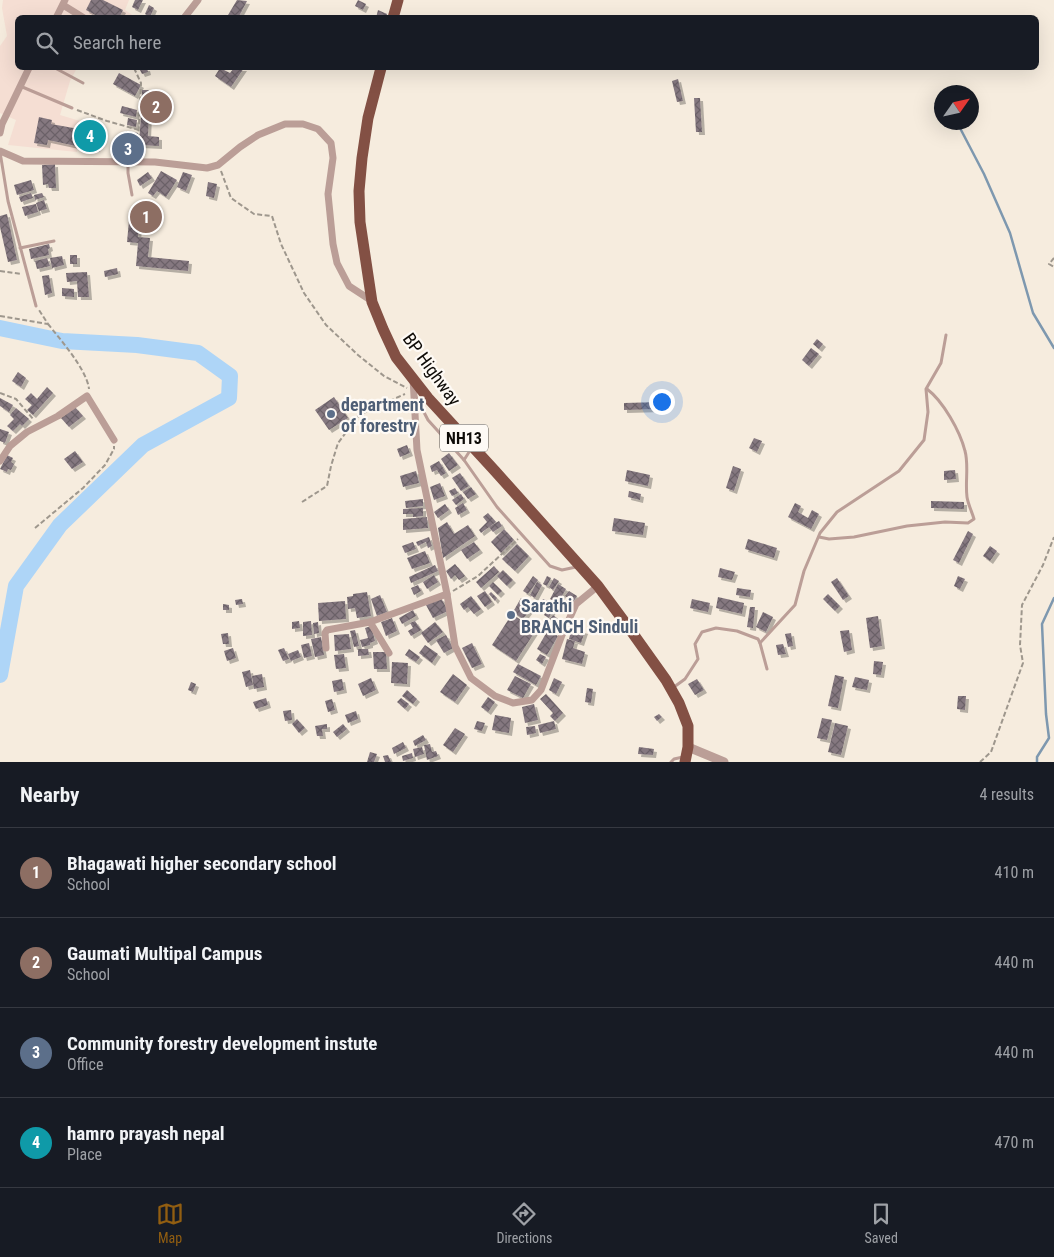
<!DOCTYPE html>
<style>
body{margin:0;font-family:"Roboto Condensed",sans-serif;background:#20242c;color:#f1f3f6}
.compass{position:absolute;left:934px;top:85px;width:45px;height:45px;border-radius:50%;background:#171b24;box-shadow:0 5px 20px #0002;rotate:56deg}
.you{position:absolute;left:661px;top:401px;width:18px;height:18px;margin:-12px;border:4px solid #fff;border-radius:50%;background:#1a73e8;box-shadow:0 0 0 8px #1a73e833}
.badge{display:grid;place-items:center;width:32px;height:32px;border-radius:50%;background:#925e11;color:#fff;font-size:16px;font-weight:700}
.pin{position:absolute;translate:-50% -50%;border:2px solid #fff;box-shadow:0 1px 5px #0006}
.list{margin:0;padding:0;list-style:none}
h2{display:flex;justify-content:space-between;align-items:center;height:65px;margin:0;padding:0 20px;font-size:21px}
h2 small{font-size:16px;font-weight:400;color:#9ea1a6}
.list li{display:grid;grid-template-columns:32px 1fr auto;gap:15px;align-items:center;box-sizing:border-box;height:90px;padding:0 20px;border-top:1px solid #363941}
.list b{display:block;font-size:19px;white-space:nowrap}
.list p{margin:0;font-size:16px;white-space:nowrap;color:#9ea1a6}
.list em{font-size:16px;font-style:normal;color:#9ea1a6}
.icon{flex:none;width:28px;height:28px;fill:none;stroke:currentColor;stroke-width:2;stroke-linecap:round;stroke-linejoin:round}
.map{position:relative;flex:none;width:1054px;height:762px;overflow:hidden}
.search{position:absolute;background:#171b24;box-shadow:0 5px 20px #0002;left:15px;right:15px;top:15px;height:55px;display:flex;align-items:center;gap:12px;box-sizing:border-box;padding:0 18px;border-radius:8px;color:#9ea1a6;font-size:19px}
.sheet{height:425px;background:#171b24}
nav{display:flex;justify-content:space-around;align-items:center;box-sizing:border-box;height:70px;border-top:1px solid #363941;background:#171b24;font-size:14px;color:#9ea1a6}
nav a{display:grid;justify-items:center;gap:2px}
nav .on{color:#925e11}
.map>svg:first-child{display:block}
.commercial{fill:#f5ded3}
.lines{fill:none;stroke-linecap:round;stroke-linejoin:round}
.stream{stroke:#7e98af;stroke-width:2.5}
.river{stroke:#aed5f7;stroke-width:16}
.building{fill:url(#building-cross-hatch);filter:url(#shadow)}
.path{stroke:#9e978d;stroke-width:2;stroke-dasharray:5 2.5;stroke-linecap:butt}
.service{stroke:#bb9e97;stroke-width:3}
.minor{stroke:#bb9e97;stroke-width:7}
.tertiary{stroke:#bb9e97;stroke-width:9}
.trunk{stroke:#835044;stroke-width:11}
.service-dot{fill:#5c6f8a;stroke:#fefaf5;stroke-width:2}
.labels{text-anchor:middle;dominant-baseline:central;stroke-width:4.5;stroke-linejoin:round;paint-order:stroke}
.shield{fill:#fefaf5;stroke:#56534e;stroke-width:1}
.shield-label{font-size:16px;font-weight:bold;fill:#0e0b07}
.street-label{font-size:18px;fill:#0e0b07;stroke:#fefaf5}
.service-label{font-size:18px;font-weight:bold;fill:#4e5e75;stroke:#fefaf5;text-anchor:start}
</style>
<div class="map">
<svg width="1054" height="762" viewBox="0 0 1054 762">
<defs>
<pattern id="building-cross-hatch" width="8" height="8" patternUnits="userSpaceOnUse" patternTransform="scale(1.25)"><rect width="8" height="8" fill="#857880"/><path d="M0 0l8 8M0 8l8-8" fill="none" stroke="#6b6167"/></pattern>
<filter id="shadow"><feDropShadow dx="3" dy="3" stdDeviation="0" flood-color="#0004"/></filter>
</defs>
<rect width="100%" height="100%" fill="#f6ecde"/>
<path class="commercial" d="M3,0H129L125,10L135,17L18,18V68H77L70,81L60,115L80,121L77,152L8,145L16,120L0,113V46L7,36L2,8Z"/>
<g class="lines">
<g class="stream">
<path d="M960,128L984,174L1010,233L1033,313L1054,348"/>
<path d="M1037,762V757L1049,738L1046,714L1042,624L1054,598"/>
</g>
<path class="river" d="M0,328L62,341L137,345L198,353L230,376L229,398L143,445L60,525L16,586L0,675"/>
</g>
<g class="building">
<path d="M91,0H103L123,10L119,18H101L86,10Z"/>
<path d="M135,0H143L138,10L132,7Z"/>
<path d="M237,0L247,1L238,18H233L228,15Z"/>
<path d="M358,0L366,4L363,10L355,6Z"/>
<path d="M149,5L154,8L150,17L145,14Z"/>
<path d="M378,10L387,14L386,18H376Z"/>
<path d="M139,68H147L148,72L142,74Z"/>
<path d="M220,68L230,73L234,68H244L231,87L215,76Z"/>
<path d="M119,73L141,85L135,96L113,84Z"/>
<path d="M678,79L683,101L677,102L672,81Z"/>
<path d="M142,90H149L148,110H141Z"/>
<path d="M694,98H700L702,132H696Z"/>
<path d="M122,106L137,110L136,117L120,113Z"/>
<path d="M141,113L149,114L148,136L159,137V146L139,145Z"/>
<path d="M39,117L52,120L51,124L79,129L76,146L48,140L47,145L34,143Z"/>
<path d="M128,118L137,120L136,127L127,125Z"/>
<path d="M83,124L101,127L97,149L79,145Z"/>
<path d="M126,131L138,133L136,150L124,148Z"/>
<path d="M55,164L56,188H49L48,184L43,185L42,165Z"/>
<path d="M161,171L177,180L166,197L157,191L153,196L148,193Z"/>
<path d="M148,172L152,178L140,186L137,180Z"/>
<path d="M183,172L192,175L186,191L177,187Z"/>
<path d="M31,180L34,190L17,195L14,185Z"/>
<path d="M208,182L217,184L214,198L206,196Z"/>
<path d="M31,193L33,198L21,202L19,197Z"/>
<path d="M42,193L44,197L35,200L34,195Z"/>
<path d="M44,200L47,209L39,211L36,203Z"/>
<path d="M36,204L38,212L25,216L22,207Z"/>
<path d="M130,210L141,211L138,237L150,238L148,257L189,261L188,271L136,266L138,243L127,242Z"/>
<path d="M7,214L17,260L8,262L0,227V216Z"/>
<path d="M49,244L50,248L48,249L49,255L31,259L29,249Z"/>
<rect x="70" y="255" width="7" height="9"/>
<path d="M62,256L64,265L52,268L50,258Z"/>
<path d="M47,258L50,266L37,269L35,261Z"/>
<path d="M117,268L118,274L105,277L104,271Z"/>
<path d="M87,272L89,297H78L77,281L67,282L66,273Z"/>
<path d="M49,275L52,293L45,295L42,276Z"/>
<path d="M62,288L74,289V297L62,296Z"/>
<path d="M817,339L823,344L819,349L813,344Z"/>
<path d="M811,348L819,354L809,366L802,360Z"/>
<path d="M18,372L26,378L21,387L12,381Z"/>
<path d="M47,387L53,393L33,415L27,410L32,405L25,399L31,393L37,399Z"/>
<path d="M334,397L348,418L329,430L315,410Z"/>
<path d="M0,398L13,405L9,412L0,406Z"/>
<path d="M661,402V409L624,410V403Z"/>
<path d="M75,407L83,416L69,427L61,418Z"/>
<path d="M16,408L29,419L22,426L20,424L13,431L7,426L14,419L10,415Z"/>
<path d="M0,429L9,432L5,443L0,441Z"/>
<path d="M754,438L762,441L757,452L749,448Z"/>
<path d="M407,445L410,453L400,457L397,449Z"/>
<path d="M75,451L83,462L72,469L64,459Z"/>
<path d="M449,453L458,465L449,471L441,459Z"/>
<path d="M7,455L13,458L11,462L14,464L11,470L8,469L7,472L0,469Z"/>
<path d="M439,461L446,473L441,476L437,470L432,472L430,466Z"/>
<path d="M733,466L741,469L734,491L726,488Z"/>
<path d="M627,470L650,475L648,486L625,481Z"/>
<path d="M955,470L956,479L944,480V471Z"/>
<path d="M416,471L419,483L403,487L400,476Z"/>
<path d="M460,473L469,486L461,491L452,478Z"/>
<path d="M440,483L445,496L434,500L430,487Z"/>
<path d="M471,487L476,494L468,499L463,492Z"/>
<path d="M455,488L458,493L452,496L449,491Z"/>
<path d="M629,491L641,494L640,500L628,497Z"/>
<path d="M461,494L464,499L456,505L452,500Z"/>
<path d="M423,499V506L406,508L405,501Z"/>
<path d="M931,501L964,502V509L931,508Z"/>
<path d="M463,503L467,510L458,515L455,508Z"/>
<path d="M795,503L801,506L798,512L808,518L812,510L819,514L811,529L788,517Z"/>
<path d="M445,504L449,510L438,518L434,512Z"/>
<path d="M423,508V516L413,517V514H403V509Z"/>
<path d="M488,513L496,522L481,533L479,530L487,522L483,517Z"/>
<path d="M427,517L428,528L403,530V519Z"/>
<path d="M614,518L645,523L643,535L612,531Z"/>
<path d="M499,521L502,526L493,532L489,527Z"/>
<path d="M447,522L454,534L468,525L475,536L443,558L438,528Z"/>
<path d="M504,529L514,540L501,553L491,542Z"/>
<path d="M968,531L973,534L959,563L953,560Z"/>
<path d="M429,537L432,546L428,548L426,542L418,546L416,542Z"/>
<path d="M748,539L777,548L774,558L745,549Z"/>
<path d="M413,542L416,549L405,553L402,546Z"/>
<path d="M474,542L480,550L467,559L461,550Z"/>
<path d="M517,544L529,556L515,571L502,559Z"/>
<path d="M990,546L997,551L990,561L983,556Z"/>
<path d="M425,551L430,563L412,569L407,558Z"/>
<path d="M455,564L465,576L459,580L455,575L451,579L446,571Z"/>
<path d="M435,565L438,571L411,583L409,577Z"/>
<path d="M494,566L499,572L481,588L476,582Z"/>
<path d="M720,568L735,572L732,580L718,577Z"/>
<path d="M503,570L513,580L507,586L497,576Z"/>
<path d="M434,575L438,582L427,589L423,582Z"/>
<path d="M533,576L538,580L528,594L523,591Z"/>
<path d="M547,576L551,578L547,586L543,584Z"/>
<path d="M958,576L965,579L960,589L954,586Z"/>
<path d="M554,578L559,581L553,590L549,587Z"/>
<path d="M837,578L849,596L843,600L831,582Z"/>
<path d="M493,582L502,591L498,595L489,586Z"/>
<path d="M537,582L542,585L535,598L530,595Z"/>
<path d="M558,584L566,589L558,603L550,599Z"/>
<path d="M418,585L421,591L414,595L411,588Z"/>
<path d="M737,588L751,590L750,597L736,595Z"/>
<path d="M485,591L492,602L485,607L477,596Z"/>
<path d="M569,591L577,596L570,607L565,603L568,598L565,596Z"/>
<path d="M367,592L371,616L357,618L355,608L348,609L347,597L353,596V594Z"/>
<path d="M491,592L497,598L495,601L489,594Z"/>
<path d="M828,594L840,606L835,611L823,599Z"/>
<path d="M380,595L387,612L377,616L371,599Z"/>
<path d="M471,596L481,609L474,614L468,607L464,610L460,604Z"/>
<path d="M718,597L744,603L742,614L716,608Z"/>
<path d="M441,598L448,611L433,618L426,605Z"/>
<path d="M521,598L533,606L523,619L513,612Z"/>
<path d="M242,599L243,604L236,605L235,600Z"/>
<path d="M543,599L548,601L545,607L540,605Z"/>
<path d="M692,599L710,603L708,612L690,608Z"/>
<path d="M345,601L346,619L319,621L318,603Z"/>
<path d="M551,602L556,604L549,618L544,615Z"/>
<path d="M223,604L229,605V610H223Z"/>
<path d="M750,607H755L753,628L747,627Z"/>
<path d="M413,610L416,616L402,624L399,618Z"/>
<path d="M763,612L773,617L766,632L756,627Z"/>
<path d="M512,614L536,630L516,661L492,645Z"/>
<path d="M553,615L562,622L559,626L550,619Z"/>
<path d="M878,616L882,646L870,648L866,618Z"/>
<path d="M392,618L397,631L386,636L381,622Z"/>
<path d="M299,621L300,628L292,629V622Z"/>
<path d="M311,621L312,635L303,636V622Z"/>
<path d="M415,621L421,630L411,636L408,631L413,628L410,623Z"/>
<path d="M318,622L319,633L314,634L313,623Z"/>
<path d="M435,622L443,632L428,643L421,633Z"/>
<path d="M371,626L375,641L370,643V645L362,647L360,640L368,638L365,628Z"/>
<path d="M572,627L585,631L581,643L569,639Z"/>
<path d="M355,630L359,646L354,647L350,631Z"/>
<path d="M548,630L558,636L547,655L537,649Z"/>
<path d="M849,630L852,650L844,652L840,631Z"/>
<path d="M228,633L229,644H223L221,634Z"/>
<path d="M791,633L793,646L788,647L785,634Z"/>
<path d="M349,634L351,649L335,651L334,635Z"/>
<path d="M446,635L453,648L444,653L436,640Z"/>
<path d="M321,637L324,655L315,657L311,639Z"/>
<path d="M567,639L575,641L573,648L585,652L582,664L562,659Z"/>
<path d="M309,643L312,656L304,658L301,645Z"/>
<path d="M472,643L482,664L472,668L462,648Z"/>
<path d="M783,644L786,654L778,655L776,645Z"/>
<path d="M425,645L438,654L432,663L419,653Z"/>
<path d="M233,648L236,658L227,661L224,651Z"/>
<path d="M284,648L289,659L283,661L278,650Z"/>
<path d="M358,649H368L369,655L358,656Z"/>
<path d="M409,649L420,657L416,662L405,655Z"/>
<path d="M298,650L301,657L291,661L288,654Z"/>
<path d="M373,652H386L387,669H374Z"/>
<path d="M344,654L346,668L336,669L334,655Z"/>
<path d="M540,654L546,657L542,664L536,660Z"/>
<path d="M874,661L883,662L881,675L873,674Z"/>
<path d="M392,662L408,663L407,684L391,683Z"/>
<path d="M518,664L541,676L536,685L513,672Z"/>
<path d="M250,670L253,685L246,687L242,672Z"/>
<path d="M262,674L264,687L254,689L252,676Z"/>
<path d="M453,674L467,685L455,702L440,692Z"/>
<path d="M835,675L844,677L838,708L828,706Z"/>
<path d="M515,676L531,684L523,698L507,690Z"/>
<path d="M855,677L869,680L867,690L852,687Z"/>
<path d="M371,678L376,690L363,696L358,684Z"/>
<path d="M554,678L562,682L556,694L549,690Z"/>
<path d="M342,679L344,690L334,692L332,681Z"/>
<path d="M697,679L704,690L695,695L688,684Z"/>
<path d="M191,682L196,684L193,692L188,690Z"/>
<path d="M587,688L593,689L591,703L585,702Z"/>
<path d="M407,690L417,699L413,704L402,696Z"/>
<path d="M546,694L563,713L555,721L550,716L553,713L540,699Z"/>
<path d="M958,696H966L965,710L957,709Z"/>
<path d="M488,697L495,702L488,712L481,707Z"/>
<path d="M266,698L268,705L256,709L253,702Z"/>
<path d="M401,698L409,704L405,709L397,702Z"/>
<path d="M332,699L335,710L328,712L325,701Z"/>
<path d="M534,704L538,720L525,723L522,707Z"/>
<path d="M291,710L292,720L285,721L283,711Z"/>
<path d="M356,711L358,719L348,723L345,715Z"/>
<path d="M659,714L662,717L657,721L654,717Z"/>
<path d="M495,715L511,718L509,733L492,730Z"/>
<path d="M822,718L832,720L827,740L817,738Z"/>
<path d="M297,719L305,728L299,733L292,724Z"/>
<path d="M477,721L485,723L482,731L474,729Z"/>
<path d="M554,721L556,729L540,733L538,725Z"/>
<path d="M835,723L848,726L841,755L828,752Z"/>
<path d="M327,724V729H322L323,736H317L315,726Z"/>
<path d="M343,724L347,729L337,737L333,732Z"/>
<path d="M535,726L536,733L527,735L526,727Z"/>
<path d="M455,728L465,734L453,752L443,745Z"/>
<path d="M423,735L426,740L415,746L413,741Z"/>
<path d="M403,742L406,748L394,754L392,748Z"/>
<path d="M430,744L432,752L436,751L438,756L427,760L424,745Z"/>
<path d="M422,747L424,754L415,757L413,749Z"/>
<path d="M639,747L654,749L653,755L638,754Z"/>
<path d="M370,752L377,754L374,762H367Z"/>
<path d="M412,753L413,758L403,761L402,756Z"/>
<path d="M388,755L391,762H385L383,756Z"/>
</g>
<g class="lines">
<g class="path">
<path d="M134,68L141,83L138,145V154"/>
<path d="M77,110L107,121L139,130"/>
<path d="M221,171L231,198L254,214L272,216L281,244L304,293L326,325L358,355L384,376L407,388"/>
<path d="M1054,258L1049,264L1054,267"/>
<path d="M0,271L22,274"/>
<path d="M0,316L48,324L39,310"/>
<path d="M48,324C60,339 87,370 89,389"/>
<path d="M0,393L16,399L34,420"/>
<path d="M302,502L327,486L331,466L338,443L359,415L405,394"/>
<path d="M35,528L83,488L105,465L114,449V446"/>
<path d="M453,591L478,576L518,539"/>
<path d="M980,762L991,752L1023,663L1020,645L1022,605L1043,565L1054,537"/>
</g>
<g class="service">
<path d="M55,68L83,83"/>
<path d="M20,86L72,108"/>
<path d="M0,152L8,201L36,306"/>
<path d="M128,162V173L132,195"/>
<path d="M20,248L54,241"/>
<path d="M416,397L428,420L464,460"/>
<path d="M471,449L464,460L497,507L550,566L562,570L576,567"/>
<path d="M819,537L829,539L854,537L907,526L945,522L968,523L974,519C972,512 968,504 967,497C965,482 969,465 965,451C960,431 943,401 927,389"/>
<path d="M760,643L795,605L804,571L820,533L837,512L899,471L924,440L928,412L926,389L941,363L946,335"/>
<path d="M674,687L685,679L698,659L695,644L702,632L716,628L737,631L758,639L760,643L767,669"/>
<path d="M671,762L674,759L683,757"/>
</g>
<g class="minor">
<path d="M63,5L84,18"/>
<path d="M56,18L65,0"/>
<path d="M184,18L198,0"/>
<path d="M0,133L2,124L29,68"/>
<path d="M0,151L23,161L155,162L207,168L218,165L240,147L258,135L285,124H303L318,129L331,143L333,158L328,194L333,244L337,263L349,286L372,301"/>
<path d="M413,378L417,450L447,594L455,646L471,678L495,696L513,703L532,700L541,690L562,635L576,604L598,586"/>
<path d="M0,461L10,446L27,432L58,416L87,396L114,440"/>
<path d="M370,622L389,653"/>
<path d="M326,648L325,633L327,630L370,622L447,594"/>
</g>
<path class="tertiary" d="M688,747L724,762"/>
<g class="trunk">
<path d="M393,18L398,0"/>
<path d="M381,68L368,118L362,158L359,191L360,222L372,302L383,329L396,357L428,398L495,471L598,586L629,628L666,680L679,703L688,726V747L685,762"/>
</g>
</g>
<g class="service-dot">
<circle cx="331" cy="414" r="5"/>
<circle cx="511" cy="615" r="5"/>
</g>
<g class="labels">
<rect class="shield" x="440" y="424.5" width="48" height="27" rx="4"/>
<g class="shield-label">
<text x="464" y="438">NH13</text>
</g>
<g class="street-label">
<text transform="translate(432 369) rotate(54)">BP Highway</text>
</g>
<g class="service-label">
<text x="341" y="404">department<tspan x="341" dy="21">of forestry</tspan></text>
<text x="521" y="605">Sarathi<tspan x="521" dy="21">BRANCH Sinduli</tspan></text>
</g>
</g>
</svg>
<svg class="compass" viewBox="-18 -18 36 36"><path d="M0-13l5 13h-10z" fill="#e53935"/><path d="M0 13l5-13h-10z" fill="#9ea1a6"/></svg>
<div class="you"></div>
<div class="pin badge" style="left:146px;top:217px;background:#8d6e63">1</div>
<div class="pin badge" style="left:156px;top:107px;background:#8d6e63">2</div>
<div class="pin badge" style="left:128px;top:149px;background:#5c6f8a">3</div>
<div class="pin badge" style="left:90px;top:136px;background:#0f9aa8">4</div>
<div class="search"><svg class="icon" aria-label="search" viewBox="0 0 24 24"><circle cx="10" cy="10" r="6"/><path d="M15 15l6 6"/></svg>Search here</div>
</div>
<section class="sheet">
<h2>Nearby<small>4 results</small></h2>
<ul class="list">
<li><span class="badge" style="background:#8d6e63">1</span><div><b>Bhagawati higher secondary school</b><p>School</p></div><em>410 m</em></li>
<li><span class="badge" style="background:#8d6e63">2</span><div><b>Gaumati Multipal Campus</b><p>School</p></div><em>440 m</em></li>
<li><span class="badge" style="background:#5c6f8a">3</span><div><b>Community forestry development instute</b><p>Office</p></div><em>440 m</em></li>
<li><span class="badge" style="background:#0f9aa8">4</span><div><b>hamro prayash nepal</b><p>Place</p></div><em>470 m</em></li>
</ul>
</section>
<nav>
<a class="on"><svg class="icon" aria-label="map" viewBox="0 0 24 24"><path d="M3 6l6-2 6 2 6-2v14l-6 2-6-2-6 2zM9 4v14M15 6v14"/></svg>Map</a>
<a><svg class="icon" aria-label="directions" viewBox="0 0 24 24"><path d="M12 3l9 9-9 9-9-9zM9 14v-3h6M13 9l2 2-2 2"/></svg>Directions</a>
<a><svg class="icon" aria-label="saved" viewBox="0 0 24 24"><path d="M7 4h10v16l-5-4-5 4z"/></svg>Saved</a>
</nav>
